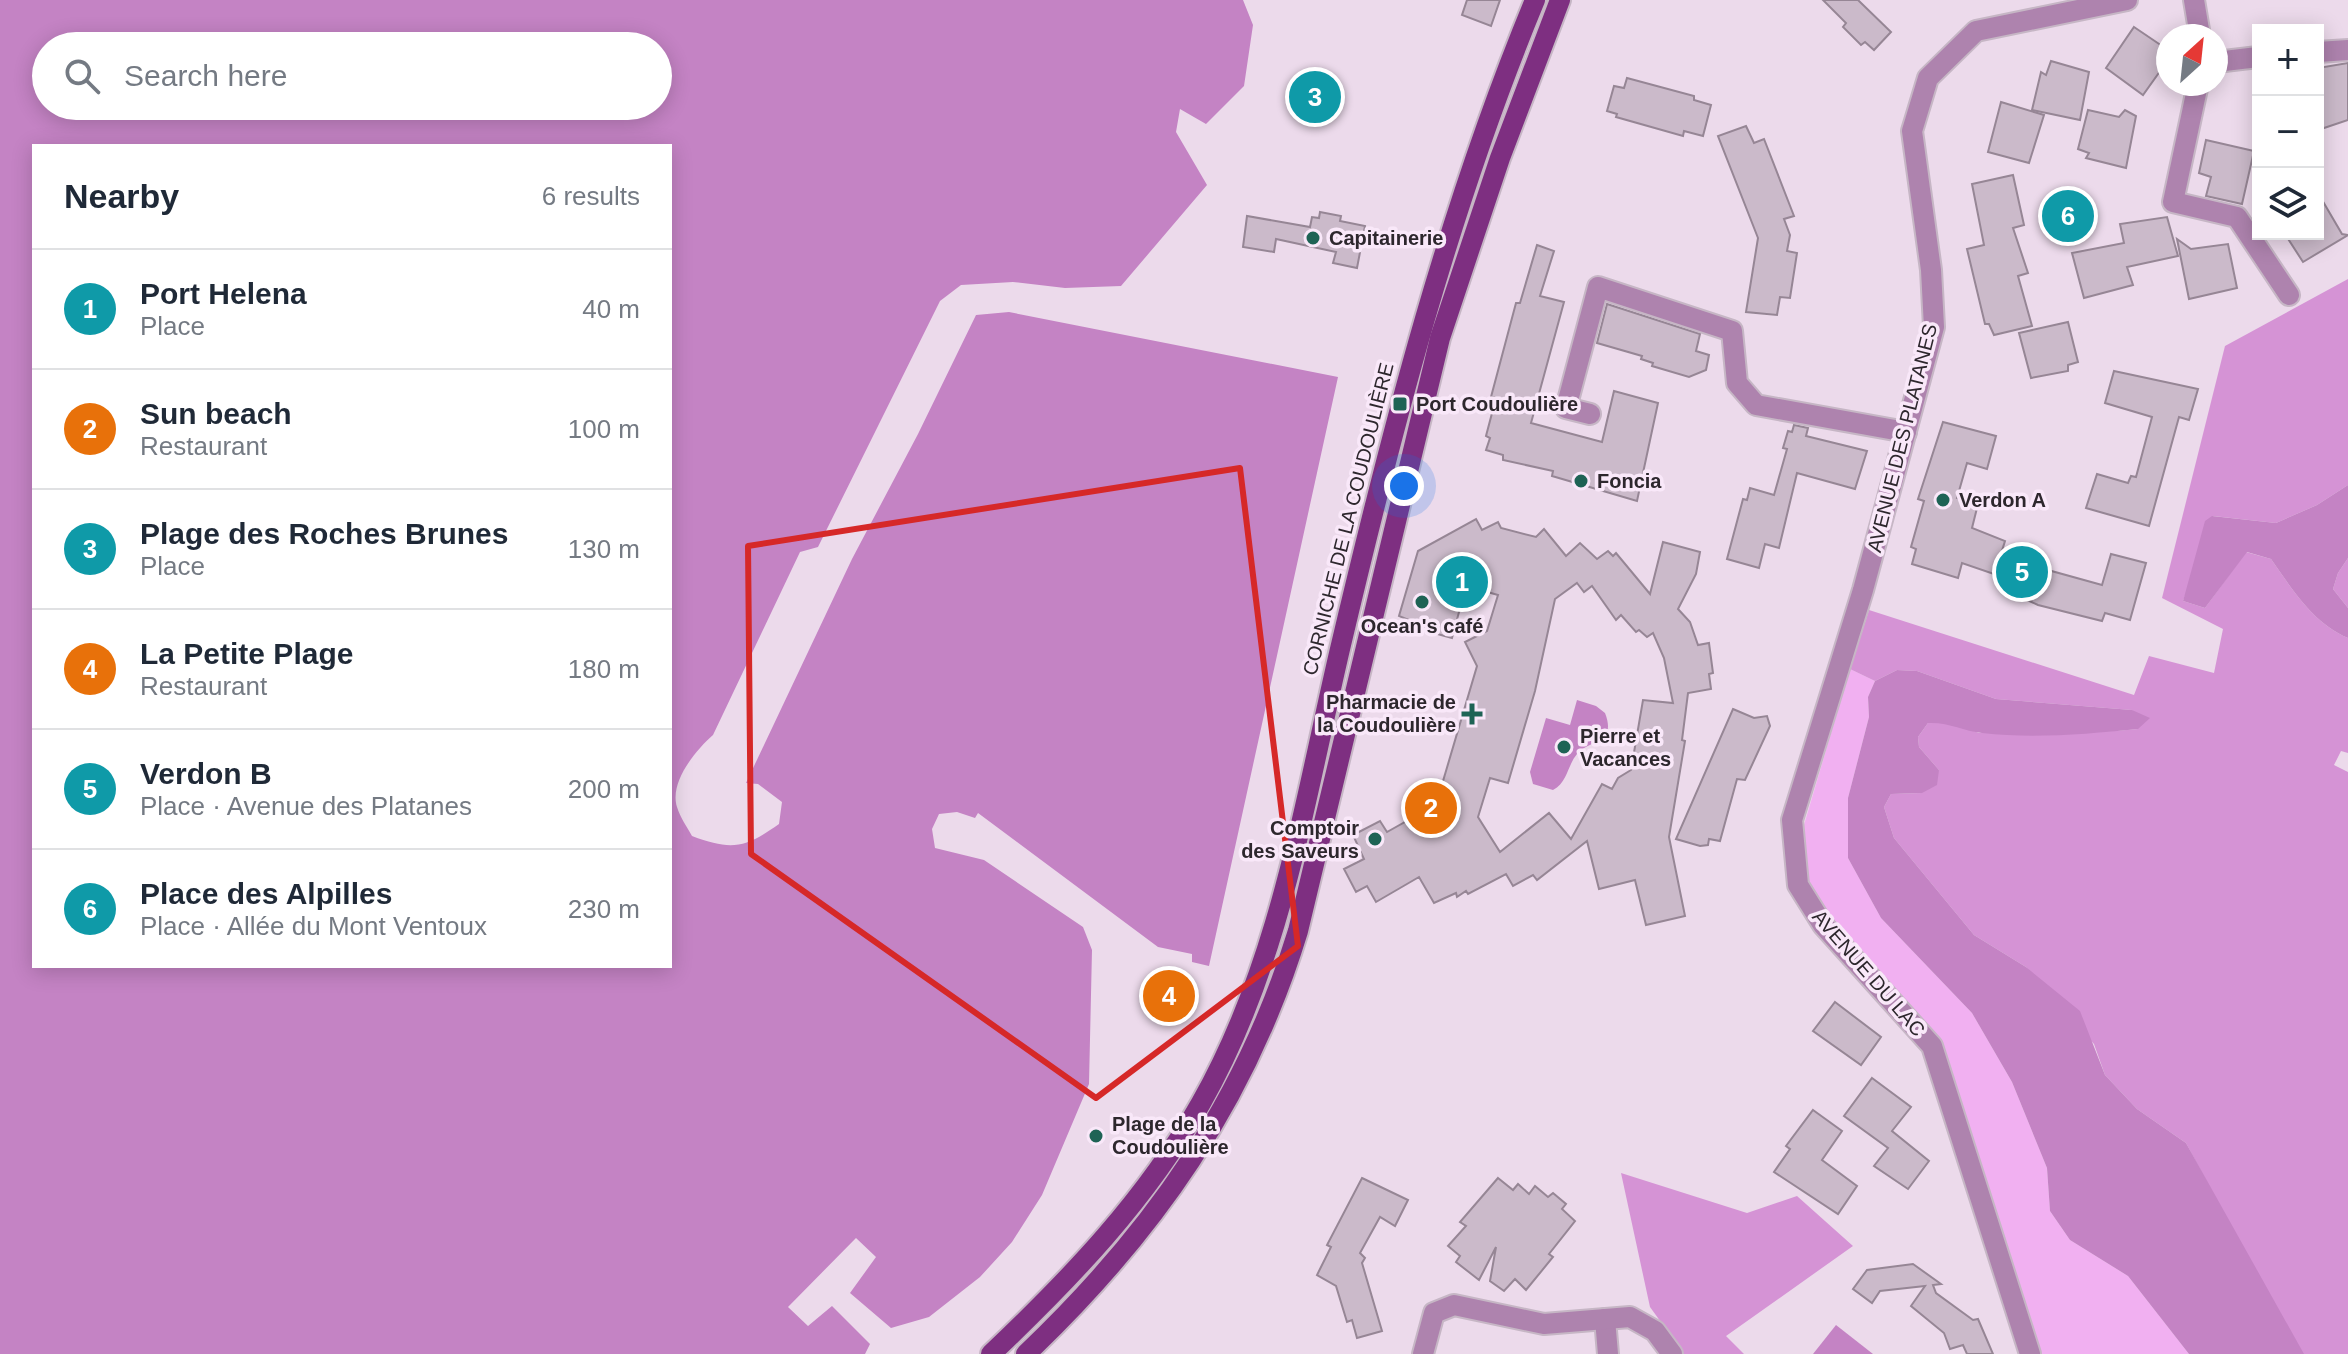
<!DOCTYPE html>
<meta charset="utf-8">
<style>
body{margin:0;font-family:Arial,sans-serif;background:#f2f2f3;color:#1f2937}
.controls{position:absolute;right:24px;top:24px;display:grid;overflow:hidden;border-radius:0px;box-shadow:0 4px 20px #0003}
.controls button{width:72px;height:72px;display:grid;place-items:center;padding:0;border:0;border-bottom:2px solid #e0e1e3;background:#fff;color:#1f2937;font:40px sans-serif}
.compass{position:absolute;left:2156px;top:24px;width:72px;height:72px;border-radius:50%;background:#fff;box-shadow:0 4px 20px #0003;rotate:27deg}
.you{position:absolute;left:1404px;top:486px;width:28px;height:28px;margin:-20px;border:6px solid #fff;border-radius:50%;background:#1a73e8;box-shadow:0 0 0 12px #1a73e833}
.badge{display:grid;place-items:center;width:52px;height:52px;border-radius:50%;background:#1a73e8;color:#fff;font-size:26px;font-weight:700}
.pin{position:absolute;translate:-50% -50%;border:4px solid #fff;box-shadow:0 2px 8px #0006}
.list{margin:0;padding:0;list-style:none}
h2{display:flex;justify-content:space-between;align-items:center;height:104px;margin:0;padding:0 32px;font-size:34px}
h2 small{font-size:26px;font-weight:400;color:#747a83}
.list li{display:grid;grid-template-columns:52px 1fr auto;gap:24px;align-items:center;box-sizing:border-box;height:120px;padding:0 32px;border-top:2px solid #e0e1e3}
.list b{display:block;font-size:30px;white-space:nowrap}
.list p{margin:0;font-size:26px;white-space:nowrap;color:#747a83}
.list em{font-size:26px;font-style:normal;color:#747a83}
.icon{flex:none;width:44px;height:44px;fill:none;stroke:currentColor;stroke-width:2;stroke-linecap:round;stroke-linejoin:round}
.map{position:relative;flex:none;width:2348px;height:1354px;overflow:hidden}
.search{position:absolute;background:#fff;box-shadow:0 4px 20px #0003;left:32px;top:32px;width:640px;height:88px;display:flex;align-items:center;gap:20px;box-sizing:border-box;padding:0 28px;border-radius:44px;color:#747a83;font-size:30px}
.panel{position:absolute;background:#fff;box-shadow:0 4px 20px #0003;left:32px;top:144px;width:640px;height:824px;border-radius:0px}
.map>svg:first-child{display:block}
.green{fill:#f1b0f1}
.forest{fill:#d593d5}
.water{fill:#c483c4;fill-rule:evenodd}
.building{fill:#cbbaca;stroke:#968695;stroke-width:2;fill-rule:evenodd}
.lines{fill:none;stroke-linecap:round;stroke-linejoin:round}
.minor-casing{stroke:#c6b6c5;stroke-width:24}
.major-casing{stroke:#c6b6c5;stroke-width:24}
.minor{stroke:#ae83ae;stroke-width:20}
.major{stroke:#7e2f81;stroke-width:20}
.marked{fill:none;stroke:#d62828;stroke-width:6;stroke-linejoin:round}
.poi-dot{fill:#1e6355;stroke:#f9e8f9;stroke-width:3}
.labels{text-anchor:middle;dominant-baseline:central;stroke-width:7;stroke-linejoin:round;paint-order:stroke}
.poi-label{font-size:20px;font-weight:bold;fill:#2d272d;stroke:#f9e8f9;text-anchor:start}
.street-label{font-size:20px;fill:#2d272d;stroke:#f9e8f9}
</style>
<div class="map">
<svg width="2348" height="1354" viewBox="0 0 2348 1354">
<rect width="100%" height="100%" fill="#ecdaeb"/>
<path class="green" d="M1850,669L1875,681L1868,697L1869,717L1848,798V858L1881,918L1972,1013L2012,1082L2047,1168L2050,1211L2070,1240L2128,1276L2189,1354H2037L1946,1072L1833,926L1808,882L1804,825Z"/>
<g class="forest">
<path d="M2348,279V485L2317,505L2276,523L2213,516L2183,601L2205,608L2246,552L2271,559C2293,590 2312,622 2348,638V753L2341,751L2334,765L2348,772V1354H2300L2186,1143L2137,1109L2105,1075L2094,1044L2026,967L1974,935L1894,838L1884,807L1891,794L1921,793L1939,770L1919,747L1918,737L1928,723L1949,722L1979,733L2116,731L2138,729L2132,710L1996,699L1917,671L1897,670L1875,681L1850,669L1869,610L2134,695L2149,656L2214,673L2223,629L2162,598L2225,346Z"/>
<path d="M2348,558V608L2333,589L2338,573Z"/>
<path d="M1621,1173L1747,1213L1797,1196L1853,1246L1726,1336L1744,1354H1684L1650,1307Z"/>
</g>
<g class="water">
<path d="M0,0H1243L1253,25L1244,86L1206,124L1180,109L1176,132L1207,185L1121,286L1065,288L1013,282L961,285L940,301L818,547L800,552L713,735C696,750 669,782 677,807C680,817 687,827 692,836C732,851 745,848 779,824L782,802L758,784L746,783L852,559L918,434L976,315L1009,312L1338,377L1209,966L1192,962V954L1158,947L978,813L975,818L957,812L939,814L932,829L935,848L984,860L1083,927L1092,950L1089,1084L1042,1195L1012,1242L980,1277L929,1317L891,1328L850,1293L876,1257L856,1238L788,1307L808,1326L832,1306L870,1344L865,1354H0ZM658,46V106H46V46ZM34,146H670V966H34Z"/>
<path d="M2348,485V558L2338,573L2333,589L2348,608V638C2312,622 2293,590 2271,559L2247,552L2205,608L2183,601L2205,521L2212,516L2276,523L2317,505Z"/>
<path d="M1897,670L1917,671L1996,699L2132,710L2150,718L2138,729C2088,734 2032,739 1982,733C1963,731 1949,722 1928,723L1918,737L1919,747L1939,770L1937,785L1922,793L1891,794L1884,807L1894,838L1974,935L2026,967L2080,1011L2105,1075L2137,1109L2186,1143L2304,1354H2189L2128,1276L2070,1240L2050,1211L2047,1168L2012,1082L1972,1013L1881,918L1848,858V798L1869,717L1868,697L1875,681Z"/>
<path d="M1577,700L1596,706L1605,713C1617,744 1590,739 1577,754C1567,766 1568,782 1553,790L1533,784L1530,772L1546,718L1570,725Z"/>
<path d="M1836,1325L1873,1354H1813Z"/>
</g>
<g class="building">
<path d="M1467,0H1500L1491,26L1462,15Z"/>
<path d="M1823,0H1858L1891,32L1874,50L1865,42L1861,45L1843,27L1846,23Z"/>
<path d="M2134,27L2168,50V60L2143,95L2106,68Z"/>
<path d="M2051,61L2089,72L2080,120L2032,110L2041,72L2046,75Z"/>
<path d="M2348,63V120L2318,130V68Z"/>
<path d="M1627,78L1694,96V100L1711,105L1703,136L1684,131L1683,136L1616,117L1617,114L1607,111L1614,86L1624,88Z"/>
<path d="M2001,102L2044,115L2029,163L1988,152Z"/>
<path d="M2088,110L2119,117L2125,110L2136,116L2126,168L2086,158L2089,153L2078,149Z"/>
<path d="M1746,126L1754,143L1764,139L1794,216L1784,219L1790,235L1787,251L1797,253L1790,298L1780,297L1777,315L1746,312L1758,238L1718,136Z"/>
<path d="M2206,140L2254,151L2242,204L2206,196L2211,177L2199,173Z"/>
<path d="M2013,175L2024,225L2013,228L2028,273L2018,276L2032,326L1994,335L1989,324H1985L1967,249L1984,245L1972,184Z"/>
<path d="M2318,193L2342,234L2348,235L2303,262L2285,234H2318Z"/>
<path d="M1320,212L1341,216L1340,221L1365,226L1357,268L1333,263L1336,252L1276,239L1274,252L1243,247L1247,216L1310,227L1312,217L1319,218Z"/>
<path d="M2167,217L2178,256L2127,267L2133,285L2084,298L2072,253L2124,243L2120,224Z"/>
<path d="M2177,239L2191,249L2228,244L2237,288L2189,299Z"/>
<path d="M1537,245L1554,251L1540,296L1564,302L1531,423L1602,442L1614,391L1658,403L1637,501L1552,476L1553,471L1503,460V455L1486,450L1490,438L1486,436L1496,398L1491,397L1516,303H1520Z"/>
<path d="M1607,304L1700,334L1696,351L1709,355L1706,370L1689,377L1652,366L1653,363L1641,359L1642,356L1597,343Z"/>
<path d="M2068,322L2078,362L2068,365V371L2031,378L2019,333Z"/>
<path d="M2114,371L2198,389L2189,420L2179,417L2149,526L2086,508L2097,474L2128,483L2131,476L2136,477L2152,417L2105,403Z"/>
<path d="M1943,422L1996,436L1987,469L1967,463L1957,498L1978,504L1972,528L2005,541L2000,557L2029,565L2040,562L2048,570L2102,585L2111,554L2146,563L2130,620L2105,613L2102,621L2038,605L2027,600L2025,593L2013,590L2011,584L1998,580L1997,575L1962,563L1958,578L1912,564L1916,549L1911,547L1924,501L1918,499Z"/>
<path d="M1794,425L1808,428L1806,436L1867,451L1855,489L1797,473L1779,548L1765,544L1759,568L1727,559L1743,499L1747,500L1750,488L1774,495L1787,449L1783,448L1788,431L1792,432Z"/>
<path d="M1476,519L1482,530L1498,522L1501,528L1536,537L1544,529L1566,556L1580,543L1597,559L1608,551L1613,556L1616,553L1650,594L1663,542L1700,552L1696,574L1678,609L1690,622L1698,645L1709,643L1713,673L1709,674L1711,689L1688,693L1682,740L1685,741L1669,837L1685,916L1646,925L1635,880L1599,889L1587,841L1537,880L1533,875L1513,886L1506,874L1468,894L1466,891L1457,897L1456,893L1434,903L1419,877L1376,902L1367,886L1356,892L1344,869L1364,859L1353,835L1380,821L1387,832L1419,814L1417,810L1438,798L1477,666L1465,642L1487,631L1498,595L1466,586L1452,638L1430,632V629L1399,616L1418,551ZM1577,583L1584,592L1592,586L1616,620L1621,615L1636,632L1639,630L1647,637L1653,633L1664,658L1673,703L1643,700L1631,770L1618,778L1612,789L1602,784L1571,839L1549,813L1500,852L1478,817L1490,778L1508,783L1535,691L1555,599Z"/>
<path d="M1733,709L1754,718L1767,716L1770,726L1745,780L1737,779L1720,841L1709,839L1708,845L1700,846L1676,839Z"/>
<path d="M1184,974L1189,1011L1154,1015L1149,977Z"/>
<path d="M1835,1002L1881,1037L1861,1065L1813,1031Z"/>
<path d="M1872,1078L1911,1107L1892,1131L1929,1161L1908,1189L1874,1166L1888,1148L1844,1116Z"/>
<path d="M1813,1110L1842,1131L1822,1160L1857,1186L1838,1214L1774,1172L1790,1149L1786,1146Z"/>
<path d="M1362,1178L1408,1200L1395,1226L1380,1217L1360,1253L1365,1258L1362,1263L1382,1331L1357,1338L1352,1320L1347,1322L1336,1286L1317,1275L1331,1247L1327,1245Z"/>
<path d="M1498,1178L1513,1190L1518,1184L1529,1194L1535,1186L1548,1197L1553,1193L1566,1204L1562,1209L1575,1221L1549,1254L1553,1257L1526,1290L1515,1279L1504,1291L1490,1281L1496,1247L1479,1280L1456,1262L1460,1256L1448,1246L1466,1226L1460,1222Z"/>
<path d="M1913,1264L1941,1284L1933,1285L1936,1293L1973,1320L1978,1319L1993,1354H1967L1963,1345L1950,1349L1944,1333L1911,1306L1925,1286L1880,1291L1872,1303L1853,1289L1867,1270Z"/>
</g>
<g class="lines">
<defs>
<g id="minor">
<path d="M2194,0L2200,36"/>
<path d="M2318,52L2348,50"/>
<path d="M2216,62L2258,57"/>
<path d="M2198,84L2173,202L2237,217L2289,295"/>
<path d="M1590,414L1566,408L1598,287L1732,331L1737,383L1756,405L1906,432"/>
<path d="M1605,1319L1608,1354"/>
<path d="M1423,1354L1434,1313L1454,1305L1544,1324L1630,1317L1655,1331L1672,1354"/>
<path d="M2030,1354L1932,1046L1823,925L1798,885L1792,820L1863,590L1934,327L1931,270L1912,131L1928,78L1976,31L2127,0"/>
</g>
<g id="major">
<path d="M991,1354C1071,1278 1146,1200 1201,1103C1280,964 1304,803 1340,649C1392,429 1448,210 1535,0"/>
<path d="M1026,1354C1154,1232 1246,1101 1298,931L1440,338L1500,158L1560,0"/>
</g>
</defs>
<use href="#minor" class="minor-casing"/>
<use href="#major" class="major-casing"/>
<use href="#minor" class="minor"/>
<use href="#major" class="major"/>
</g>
<path class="marked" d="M1240,468L1298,946L1096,1098L751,854L748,546Z"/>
<g class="poi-dot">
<circle cx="1313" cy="238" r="8"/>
<rect x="1392" y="396" width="16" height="16" rx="4"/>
<circle cx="1581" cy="481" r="8"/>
<circle cx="1943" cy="500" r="8"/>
<circle cx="1422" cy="602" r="8"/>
<path d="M1468 702h8v8h8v8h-8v8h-8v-8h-8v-8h8z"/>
<circle cx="1564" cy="747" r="8"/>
<circle cx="1375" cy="839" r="8"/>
<circle cx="1096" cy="1136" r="8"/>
</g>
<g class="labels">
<g class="poi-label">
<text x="1329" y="238">Capitainerie</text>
<text x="1416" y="404">Port Coudoulière</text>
<text x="1597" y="481">Foncia</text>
<text x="1959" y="500">Verdon A</text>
<text x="1422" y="626" text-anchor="middle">Ocean's café</text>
<text x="1456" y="702" text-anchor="end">Pharmacie de<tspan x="1456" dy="23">la Coudoulière</tspan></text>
<text x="1580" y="736">Pierre et<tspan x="1580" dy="23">Vacances</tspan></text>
<text x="1359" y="828" text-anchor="end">Comptoir<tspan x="1359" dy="23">des Saveurs</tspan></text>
<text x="1112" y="1124">Plage de la<tspan x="1112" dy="23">Coudoulière</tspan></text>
</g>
<g class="street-label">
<text transform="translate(1902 438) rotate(-76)">AVENUE DES PLATANES</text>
<text transform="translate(1348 519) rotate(-76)">CORNICHE DE LA COUDOULIÈRE</text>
<text transform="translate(1869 973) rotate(49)">AVENUE DU LAC</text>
</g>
</g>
</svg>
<div class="controls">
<button>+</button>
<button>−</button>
<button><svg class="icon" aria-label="layers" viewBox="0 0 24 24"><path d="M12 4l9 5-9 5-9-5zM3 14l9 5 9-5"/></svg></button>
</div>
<svg class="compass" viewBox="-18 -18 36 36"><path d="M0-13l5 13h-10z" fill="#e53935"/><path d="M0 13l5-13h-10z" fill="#747a83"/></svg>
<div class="you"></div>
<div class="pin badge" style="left:1462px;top:582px;background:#0f9aa8">1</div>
<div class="pin badge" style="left:1431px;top:808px;background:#e8710a">2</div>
<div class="pin badge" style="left:1315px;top:97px;background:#0f9aa8">3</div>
<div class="pin badge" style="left:1169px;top:996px;background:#e8710a">4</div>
<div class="pin badge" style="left:2022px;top:572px;background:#0f9aa8">5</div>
<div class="pin badge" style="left:2068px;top:216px;background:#0f9aa8">6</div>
<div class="search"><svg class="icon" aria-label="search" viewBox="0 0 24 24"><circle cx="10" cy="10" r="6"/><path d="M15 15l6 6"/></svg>Search here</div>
<section class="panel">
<h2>Nearby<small>6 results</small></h2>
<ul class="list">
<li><span class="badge" style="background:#0f9aa8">1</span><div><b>Port Helena</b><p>Place</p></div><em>40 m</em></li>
<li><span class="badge" style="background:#e8710a">2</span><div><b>Sun beach</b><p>Restaurant</p></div><em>100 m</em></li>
<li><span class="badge" style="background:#0f9aa8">3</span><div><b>Plage des Roches Brunes</b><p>Place</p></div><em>130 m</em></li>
<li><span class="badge" style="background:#e8710a">4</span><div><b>La Petite Plage</b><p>Restaurant</p></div><em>180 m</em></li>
<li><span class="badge" style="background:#0f9aa8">5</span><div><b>Verdon B</b><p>Place · Avenue des Platanes</p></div><em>200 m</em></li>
<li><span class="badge" style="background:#0f9aa8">6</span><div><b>Place des Alpilles</b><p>Place · Allée du Mont Ventoux</p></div><em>230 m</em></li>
</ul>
</section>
</div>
